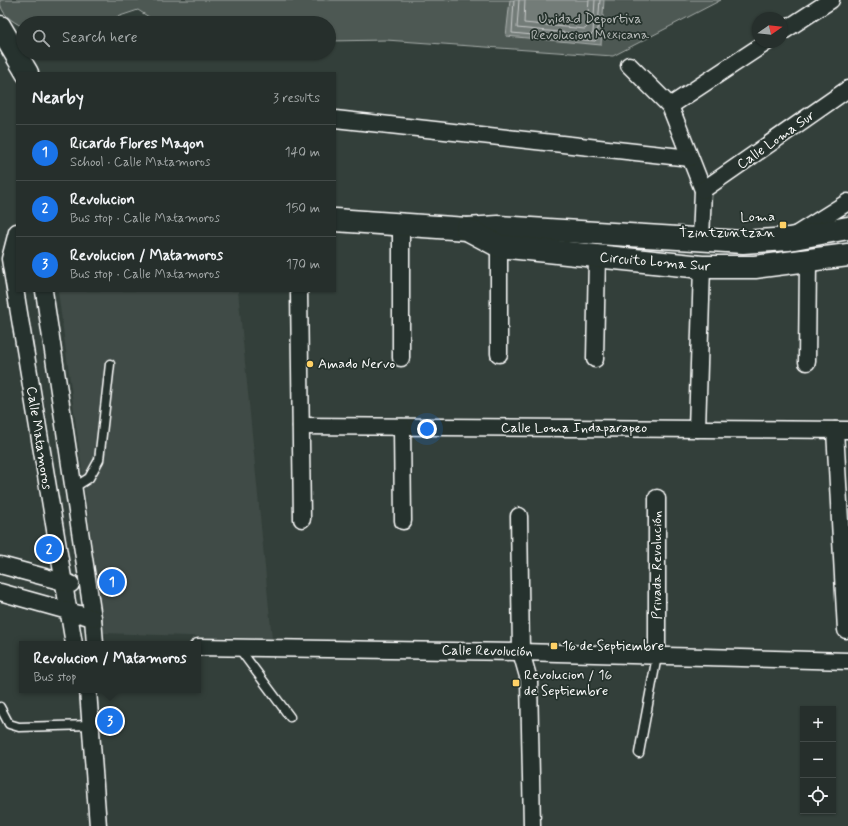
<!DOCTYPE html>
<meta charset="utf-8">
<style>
body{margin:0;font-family:Mynerve,sans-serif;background:#323b38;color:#f1f3f6}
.controls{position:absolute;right:12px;bottom:12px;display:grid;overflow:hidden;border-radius:0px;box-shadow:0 1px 3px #0004}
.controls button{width:36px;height:36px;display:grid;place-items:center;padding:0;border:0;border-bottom:1px solid #424a48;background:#262f2c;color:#f1f3f6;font:20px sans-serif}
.compass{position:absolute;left:752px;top:12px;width:36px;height:36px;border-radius:50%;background:#262f2c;box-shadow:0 1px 3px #0004;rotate:76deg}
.you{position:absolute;left:427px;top:429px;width:14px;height:14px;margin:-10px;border:3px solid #fff;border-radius:50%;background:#1a73e8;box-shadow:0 0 0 6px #1a73e833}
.badge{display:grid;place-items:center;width:26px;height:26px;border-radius:50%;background:#1a73e8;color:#fff;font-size:13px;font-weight:700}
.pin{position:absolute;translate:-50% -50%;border:2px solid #fff;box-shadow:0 1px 4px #0006}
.popup{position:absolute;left:19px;top:641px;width:182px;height:52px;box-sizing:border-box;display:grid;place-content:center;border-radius:0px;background:#262f2c;filter:drop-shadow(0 1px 3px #0005);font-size:13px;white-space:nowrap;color:#a4a9a9}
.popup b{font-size:15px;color:#f1f3f6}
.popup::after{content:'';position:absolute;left:50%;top:100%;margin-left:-8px;border:8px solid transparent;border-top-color:#262f2c}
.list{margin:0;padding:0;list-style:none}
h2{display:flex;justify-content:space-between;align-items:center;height:52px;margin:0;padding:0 16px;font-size:17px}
h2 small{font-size:13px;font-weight:400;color:#a4a9a9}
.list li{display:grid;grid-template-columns:26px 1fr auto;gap:12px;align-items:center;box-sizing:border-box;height:56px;padding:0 16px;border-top:1px solid #424a48}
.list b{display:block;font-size:15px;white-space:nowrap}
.list p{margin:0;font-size:13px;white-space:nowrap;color:#a4a9a9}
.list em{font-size:13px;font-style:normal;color:#a4a9a9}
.icon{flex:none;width:22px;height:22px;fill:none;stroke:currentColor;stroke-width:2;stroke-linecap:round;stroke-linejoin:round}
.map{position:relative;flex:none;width:848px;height:826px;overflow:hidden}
.search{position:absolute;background:#262f2c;box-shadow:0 1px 3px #0004;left:16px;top:16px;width:320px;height:44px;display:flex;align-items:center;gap:10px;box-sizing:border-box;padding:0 14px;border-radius:22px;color:#a4a9a9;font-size:15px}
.panel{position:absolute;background:#262f2c;box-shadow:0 1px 3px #0004;left:16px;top:72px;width:320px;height:220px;border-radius:0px}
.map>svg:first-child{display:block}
.built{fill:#404c47}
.green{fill:#4d5853;stroke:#a6aca9}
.water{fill:#737b78;stroke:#abb0ae}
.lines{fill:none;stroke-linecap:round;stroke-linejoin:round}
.shore{stroke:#c7cac9;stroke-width:1}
.lane-casing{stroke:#fff;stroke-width:11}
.street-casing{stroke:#fff;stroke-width:19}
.secondary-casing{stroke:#fff;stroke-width:25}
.lane{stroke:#26332d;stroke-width:8}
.street{stroke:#26332d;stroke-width:16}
.secondary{stroke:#26332d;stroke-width:22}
.poi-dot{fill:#ffd166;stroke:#26332d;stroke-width:1.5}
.labels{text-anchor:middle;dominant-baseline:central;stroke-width:3.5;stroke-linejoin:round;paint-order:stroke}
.park-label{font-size:14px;fill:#b8bcba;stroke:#26332d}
.street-label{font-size:14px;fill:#fff;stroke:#26332d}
.poi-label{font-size:14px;fill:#fff;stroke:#26332d;text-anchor:start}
</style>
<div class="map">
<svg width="848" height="826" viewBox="0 0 848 826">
<rect width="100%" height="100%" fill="#333f3a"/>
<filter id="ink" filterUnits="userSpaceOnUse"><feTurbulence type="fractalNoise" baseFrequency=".025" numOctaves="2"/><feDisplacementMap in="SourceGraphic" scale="8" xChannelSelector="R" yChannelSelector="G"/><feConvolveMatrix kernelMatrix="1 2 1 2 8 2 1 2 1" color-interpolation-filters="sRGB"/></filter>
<g filter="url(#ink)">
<path class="built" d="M58,291H238L272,639L104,633Z"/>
<path class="green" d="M0,0H721L613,56L386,40L329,41V23H158L138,10L99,23H23V27C12,21 0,14 0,0Z"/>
<path class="water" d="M510,0H604L601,45L506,36Z"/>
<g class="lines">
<g class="shore">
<path d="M514,0L512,33L595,41L597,39L600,0"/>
<path d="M519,0L517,28L591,35L593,33L595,0"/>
<path d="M525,0L524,23L585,29L587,27L589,0"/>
</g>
<defs>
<g id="lane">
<path d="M73,488L89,478L99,460L110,364"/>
<path d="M238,647L290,717"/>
<path d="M0,707L9,724L19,727L91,725"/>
<path d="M639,753L657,656"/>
</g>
<g id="street">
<path d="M782,32L831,0"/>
<path d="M629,65L670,106L703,190L701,239"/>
<path d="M670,106L767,42"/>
<path d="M335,119L690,158"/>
<path d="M703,190L848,89"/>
<path d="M17,232L10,259L74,644"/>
<path d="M797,234L848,202"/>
<path d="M44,291L93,618L95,644"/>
<path d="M299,291L302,519"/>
<path d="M499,354V246"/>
<path d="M401,358V225"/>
<path d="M595,359L597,257"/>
<path d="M807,362L808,261"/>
<path d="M301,426L848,430"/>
<path d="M402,427L403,521"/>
<path d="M697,429L702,267"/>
<path d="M835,430L846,630"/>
<path d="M657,498V656"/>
<path d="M519,516L521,652L529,680L532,826"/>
<path d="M0,565L71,584"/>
<path d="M0,592L93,618"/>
<path d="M198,647L521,652L848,661"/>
<path d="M88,690L98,826"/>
</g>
<g id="secondary">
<path d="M0,27L27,73"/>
<path d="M335,220L467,229L498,227L743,242L789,239L848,228"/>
<path d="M467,229L499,246L702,267H755L848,255"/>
</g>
</defs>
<use href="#lane" class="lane-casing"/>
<use href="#street" class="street-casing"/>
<use href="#secondary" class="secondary-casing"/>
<use href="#lane" class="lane"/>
<use href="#street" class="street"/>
<use href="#secondary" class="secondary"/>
</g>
</g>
<g class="poi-dot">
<rect x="779" y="221" width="8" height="8" rx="2"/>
<circle cx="310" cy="364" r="4"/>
<rect x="550" y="642" width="8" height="8" rx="2"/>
<rect x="512" y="679" width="8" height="8" rx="2"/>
</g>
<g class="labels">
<g class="park-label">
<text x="590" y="19">Unidad Deportiva<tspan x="590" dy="16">Revolucion Mexicana</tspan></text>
</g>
<g class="street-label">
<text transform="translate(776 140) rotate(-35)">Calle Loma Sur</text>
<text transform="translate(655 262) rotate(5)">Circuito Loma Sur</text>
<text x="574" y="428">Calle Loma Indaparapeo</text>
<text transform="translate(39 438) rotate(81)">Calle Matamoros</text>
<text transform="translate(657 565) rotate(-90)">Privada Revolución</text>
<text transform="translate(487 651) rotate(1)">Calle Revolución</text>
</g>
<g class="poi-label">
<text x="775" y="217" text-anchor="end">Loma<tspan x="775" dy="16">Tzintzuntzan</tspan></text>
<text x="318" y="364">Amado Nervo</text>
<text x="562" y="646">16 de Septiembre</text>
<text x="524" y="675">Revolucion / 16<tspan x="524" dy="16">de Septiembre</tspan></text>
</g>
</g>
</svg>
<div class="controls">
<button>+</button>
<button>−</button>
<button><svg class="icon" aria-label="locate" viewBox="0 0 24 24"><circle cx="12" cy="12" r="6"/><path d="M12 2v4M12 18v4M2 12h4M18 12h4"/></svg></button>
</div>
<svg class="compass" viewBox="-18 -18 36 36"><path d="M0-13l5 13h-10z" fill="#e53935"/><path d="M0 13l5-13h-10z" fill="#a4a9a9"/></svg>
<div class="you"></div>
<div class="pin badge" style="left:112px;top:582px">1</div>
<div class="pin badge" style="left:49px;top:549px">2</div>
<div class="pin badge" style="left:110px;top:721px">3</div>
<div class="popup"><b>Revolucion / Matamoros</b>Bus stop</div>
<div class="search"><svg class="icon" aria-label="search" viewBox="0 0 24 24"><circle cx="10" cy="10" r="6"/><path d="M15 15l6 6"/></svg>Search here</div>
<section class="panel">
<h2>Nearby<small>3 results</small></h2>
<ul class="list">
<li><span class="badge">1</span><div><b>Ricardo Flores Magon</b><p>School · Calle Matamoros</p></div><em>140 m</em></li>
<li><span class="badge">2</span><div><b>Revolucion</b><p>Bus stop · Calle Matamoros</p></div><em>150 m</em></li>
<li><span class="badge">3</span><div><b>Revolucion / Matamoros</b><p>Bus stop · Calle Matamoros</p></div><em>170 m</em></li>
</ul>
</section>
</div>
